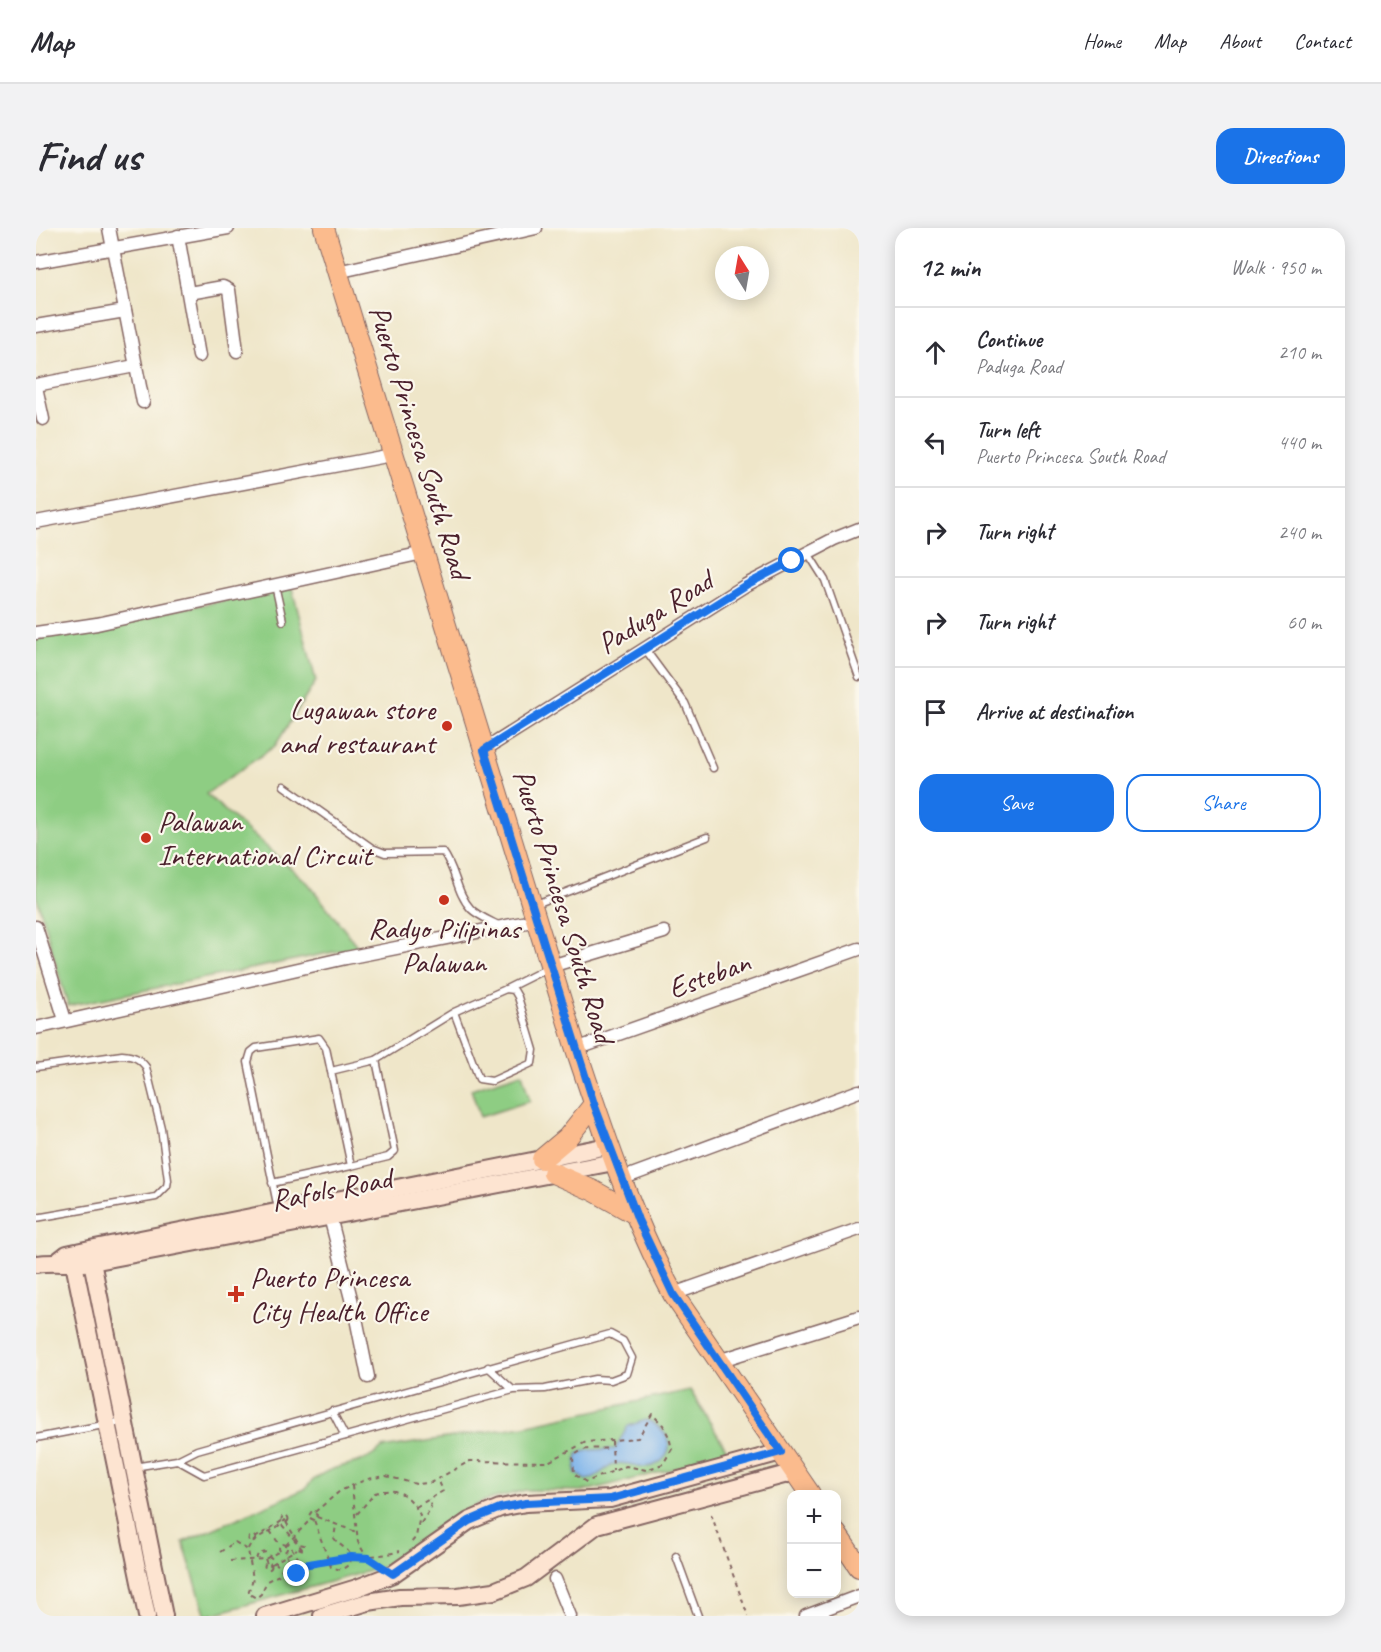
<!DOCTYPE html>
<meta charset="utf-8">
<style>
body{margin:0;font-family:Caveat,sans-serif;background:#f2f2f3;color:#2b2b33}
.controls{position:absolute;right:18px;bottom:18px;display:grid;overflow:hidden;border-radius:12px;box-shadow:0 3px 15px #0003}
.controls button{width:54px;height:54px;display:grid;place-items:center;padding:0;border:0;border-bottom:2px solid #e1e1e2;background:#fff;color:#2b2b33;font:30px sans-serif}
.compass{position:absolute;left:679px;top:18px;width:54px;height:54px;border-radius:50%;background:#fff;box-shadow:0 3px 15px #0003;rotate:349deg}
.stop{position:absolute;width:18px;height:18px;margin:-14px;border:4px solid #1a73e8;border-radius:50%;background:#fff}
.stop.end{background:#1a73e8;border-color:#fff;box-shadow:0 2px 6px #0008}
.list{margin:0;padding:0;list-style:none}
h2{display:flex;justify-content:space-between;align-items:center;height:78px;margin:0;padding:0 24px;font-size:26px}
h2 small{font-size:20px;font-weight:400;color:#7c7c81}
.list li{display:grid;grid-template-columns:39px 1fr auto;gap:18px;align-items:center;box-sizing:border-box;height:90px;padding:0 24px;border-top:2px solid #e1e1e2}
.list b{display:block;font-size:22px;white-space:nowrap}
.list p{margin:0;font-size:20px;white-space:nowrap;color:#7c7c81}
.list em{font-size:20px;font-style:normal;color:#7c7c81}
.actions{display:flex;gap:12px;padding:18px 24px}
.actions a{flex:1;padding:14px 0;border:2px solid #1a73e8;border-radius:18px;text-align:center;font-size:21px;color:#1a73e8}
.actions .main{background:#1a73e8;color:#fff}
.icon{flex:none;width:33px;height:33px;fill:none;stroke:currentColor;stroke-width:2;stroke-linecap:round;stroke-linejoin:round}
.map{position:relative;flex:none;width:823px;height:1388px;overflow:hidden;border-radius:18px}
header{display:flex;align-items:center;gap:36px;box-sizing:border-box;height:84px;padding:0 30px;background:#fff;border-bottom:2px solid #e1e1e2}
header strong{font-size:28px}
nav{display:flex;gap:33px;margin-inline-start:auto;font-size:21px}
.intro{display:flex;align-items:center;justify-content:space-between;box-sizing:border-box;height:144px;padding:0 36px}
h1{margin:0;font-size:42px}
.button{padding:15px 27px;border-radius:18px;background:#1a73e8;color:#fff;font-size:21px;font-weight:700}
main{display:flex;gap:36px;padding:0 36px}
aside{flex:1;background:#fff;border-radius:18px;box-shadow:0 3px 15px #0003}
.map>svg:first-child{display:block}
.green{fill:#8ecd83;stroke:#6c7657;stroke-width:1.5}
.water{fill:#7bb2ea;stroke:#62688a;stroke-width:1.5}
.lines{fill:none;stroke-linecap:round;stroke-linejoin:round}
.lane-casing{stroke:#846562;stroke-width:9}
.street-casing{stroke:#846562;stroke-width:15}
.secondary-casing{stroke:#846562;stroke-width:20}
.primary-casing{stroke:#846562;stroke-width:22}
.path{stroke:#846562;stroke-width:2;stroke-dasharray:4.5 4.5;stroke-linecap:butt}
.lane{stroke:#fff;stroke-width:6}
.street{stroke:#fff;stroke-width:12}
.secondary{stroke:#fde4d1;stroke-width:16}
.primary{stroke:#fbbb8d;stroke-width:20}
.path-bridge{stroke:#846562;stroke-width:2;stroke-dasharray:4.5 4.5;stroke-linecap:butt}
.route{stroke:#1a73e8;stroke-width:8}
.poi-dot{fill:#c8321e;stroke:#fbf7ec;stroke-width:2}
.labels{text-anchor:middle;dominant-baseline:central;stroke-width:4.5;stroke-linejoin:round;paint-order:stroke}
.street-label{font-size:30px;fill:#4a1f2b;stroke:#fbf7ec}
.poi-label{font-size:30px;fill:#4a1f2b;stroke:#fbf7ec;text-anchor:start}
</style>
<header>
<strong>Map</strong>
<nav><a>Home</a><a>Map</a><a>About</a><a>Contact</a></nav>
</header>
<div class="intro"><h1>Find us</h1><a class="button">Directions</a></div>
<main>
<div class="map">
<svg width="823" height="1388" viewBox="0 0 823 1388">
<rect width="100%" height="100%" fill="#fbf7ec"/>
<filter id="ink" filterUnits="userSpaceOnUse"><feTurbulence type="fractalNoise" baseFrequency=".0167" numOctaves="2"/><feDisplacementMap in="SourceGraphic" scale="12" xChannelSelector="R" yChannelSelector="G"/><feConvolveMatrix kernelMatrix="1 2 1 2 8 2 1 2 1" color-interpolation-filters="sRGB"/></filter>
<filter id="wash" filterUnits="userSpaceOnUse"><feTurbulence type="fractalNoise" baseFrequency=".008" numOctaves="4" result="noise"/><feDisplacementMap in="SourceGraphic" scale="24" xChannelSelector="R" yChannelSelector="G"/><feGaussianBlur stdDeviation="1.35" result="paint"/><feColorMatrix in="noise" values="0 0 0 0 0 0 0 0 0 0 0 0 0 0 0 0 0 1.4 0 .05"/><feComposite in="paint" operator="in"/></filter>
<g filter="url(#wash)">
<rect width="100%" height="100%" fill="#efe6c9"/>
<g class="green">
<path d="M256,360L280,453L239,518L170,566L272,655L322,719L32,778L0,667V408Z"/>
<path d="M486,845L494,873L444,889L435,861Z"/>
<path d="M654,1162L694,1227L549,1263L490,1262L448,1273L413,1291L344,1340L170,1388L147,1314L269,1261C293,1230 322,1244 346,1220L488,1198Z"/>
</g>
<path class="water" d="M610,1192C630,1198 644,1223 621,1236C607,1244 593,1232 579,1236C568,1240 562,1250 550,1252L539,1244L541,1226L553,1222L579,1221L592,1198Z"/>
</g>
<g filter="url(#ink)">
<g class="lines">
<defs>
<g id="lane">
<path d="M772,325L789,352L823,449"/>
<path d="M239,357L247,393"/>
<path d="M609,421L649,475L677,540"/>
<path d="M248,558L336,620L349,625L407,624C420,641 420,665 435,681C442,688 455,693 464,698"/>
<path d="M500,676L671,609"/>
<path d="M470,761L512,740"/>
<path d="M0,839L86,827C98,828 103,830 110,839L125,900L132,952L131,958L120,969L0,990"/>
<path d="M295,843L340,832L418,784L470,761L478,762L482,769L498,822L496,835L456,853L443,851L418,784"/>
<path d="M315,938L352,929L359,923L340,832"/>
<path d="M236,955L315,938L290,820L283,810L220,820L215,824L212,834L242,981"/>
<path d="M452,1139L477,1162"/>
<path d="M296,1183L309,1208"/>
<path d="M0,1210L88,1193"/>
<path d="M98,1239L141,1232L161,1222L574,1106L587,1113L596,1130L591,1146L575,1152L559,1151L509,1161L477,1162L168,1247L141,1232"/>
<path d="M640,1328L662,1388"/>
</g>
<g id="street">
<path d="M73,0L107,174"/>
<path d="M142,8L163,128"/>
<path d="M0,34L192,0"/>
<path d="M301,44L500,0"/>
<path d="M153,65L187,59L193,62L201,123"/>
<path d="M0,98L89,83"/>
<path d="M0,157L99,138"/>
<path d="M0,159L7,191"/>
<path d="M0,294L356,227"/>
<path d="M0,405L61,396L387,325"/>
<path d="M448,522L710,357L798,311L823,301"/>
<path d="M0,699L29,792"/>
<path d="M515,738L628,704"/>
<path d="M0,800L310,730L501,692"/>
<path d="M540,821L823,721"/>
<path d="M585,951L823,863"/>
<path d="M292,981L320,1090L332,1149"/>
<path d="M637,1066L823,1001"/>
<path d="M682,1133L823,1089"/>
<path d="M519,1351L534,1388"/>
<path d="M770,1388L823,1368"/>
</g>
<g id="secondary">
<path d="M54,1024L128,1388"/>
<path d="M36,1026L111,1388"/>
<path d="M22,1033L31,1026L54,1021L572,918"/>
<path d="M0,1036C19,1033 36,1037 56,1034L578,934"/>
<path d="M229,1388L321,1360L357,1346L433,1293L464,1280L490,1275L574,1271L745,1224"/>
<path d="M286,1388L332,1374L364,1369L422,1368L458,1363L490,1350L561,1297L759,1244"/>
</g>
<g id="primary">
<path d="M288,0L540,821C568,905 595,988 637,1066L774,1266"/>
<path d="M506,931L531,910L558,876"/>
<path d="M517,945L558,963L599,986"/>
<path d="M800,1305L823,1339"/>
</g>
</defs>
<use href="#lane" class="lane-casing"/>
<use href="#street" class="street-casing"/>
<use href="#secondary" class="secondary-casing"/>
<use href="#primary" class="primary-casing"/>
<g class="path">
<path d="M576,1213L577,1243"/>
<path d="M316,1258L322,1314L327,1323L342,1336"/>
<path d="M380,1279L407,1263L402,1251"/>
<path d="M279,1284L304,1263L331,1251L350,1248L380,1256L394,1255L434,1233L512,1234L550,1214L602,1210L616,1186L627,1197L633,1209L636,1221L627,1236L610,1242L590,1238L550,1254L538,1246L537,1229C548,1217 559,1222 574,1220"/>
<path d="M321,1286L339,1265C361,1258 374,1267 384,1287L380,1309L374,1316"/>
<path d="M675,1286L712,1388"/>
<path d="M281,1289L320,1304"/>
<path d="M278,1292L272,1289L276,1283L281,1287L278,1292L295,1339L305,1342L314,1336C317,1319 306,1322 298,1310L300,1297"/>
<path d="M385,1295L395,1280L393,1271"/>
<path d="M246,1297L267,1322"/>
<path d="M234,1303L244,1317"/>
<path d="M219,1310L246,1293"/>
<circle cx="247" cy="1320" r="4"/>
<path d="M250,1317L274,1292"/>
<path d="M212,1321C218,1306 240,1304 249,1292L250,1294"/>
<path d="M184,1324L199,1314L212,1322L217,1351L212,1365L220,1370L225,1366L231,1353C256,1339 288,1332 317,1329C334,1328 348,1328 364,1323"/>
<path d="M220,1331L222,1326L230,1324L254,1351H264L267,1337L252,1315"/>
<path d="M229,1331L232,1338L236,1336"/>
<path d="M194,1333L229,1331L244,1323"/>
<path d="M259,1343L261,1346L266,1345"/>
</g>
<use href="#lane" class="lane"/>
<use href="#street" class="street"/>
<use href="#secondary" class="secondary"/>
<use href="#primary" class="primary"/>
<g class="path-bridge">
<circle cx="249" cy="1291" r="3.5"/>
<path d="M250,1294L263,1316L268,1317L267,1322L262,1320L263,1316"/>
<circle cx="216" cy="1311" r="3.5"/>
<path d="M250,1327L259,1343L264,1344L262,1349L257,1347L259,1343"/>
<circle cx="232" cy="1338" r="3.5"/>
<path d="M236,1336L261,1321"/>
</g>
</g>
</g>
<g class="lines" filter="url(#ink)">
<path class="route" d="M261,1346L267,1345V1337L315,1329L333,1330L357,1346L433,1293L464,1280L490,1275L574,1271L745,1224L637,1066L602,992L558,876L448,522L710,357L756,333"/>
</g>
<g class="poi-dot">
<circle cx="411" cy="498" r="6"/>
<circle cx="110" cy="610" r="6"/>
<circle cx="408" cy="672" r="6"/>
<path d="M197 1057h6v6h6v6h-6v6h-6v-6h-6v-6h6z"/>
</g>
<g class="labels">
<g class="street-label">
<text transform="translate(384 214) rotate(73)">Puerto Princesa South Road</text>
<text transform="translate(619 384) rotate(-32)">Paduga Road</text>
<text transform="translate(528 678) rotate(73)">Puerto Princesa South Road</text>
<text transform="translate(673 747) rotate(-20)">Esteban</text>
<text transform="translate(295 961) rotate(-11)">Rafols Road</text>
</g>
<g class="poi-label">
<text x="399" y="481" text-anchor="end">Lugawan store<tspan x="399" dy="34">and restaurant</tspan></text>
<text x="122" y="593">Palawan<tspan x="122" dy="34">International Circuit</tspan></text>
<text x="408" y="700" text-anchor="middle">Radyo Pilipinas<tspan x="408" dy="34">Palawan</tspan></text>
<text x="214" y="1049">Puerto Princesa<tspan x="214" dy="34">City Health Office</tspan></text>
</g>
</g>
</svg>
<div class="controls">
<button>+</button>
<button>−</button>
</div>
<svg class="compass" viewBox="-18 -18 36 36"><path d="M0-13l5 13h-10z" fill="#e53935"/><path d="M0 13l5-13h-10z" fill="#7c7c81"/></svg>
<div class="stop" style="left:756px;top:333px"></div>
<div class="stop end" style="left:261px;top:1346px"></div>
</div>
<aside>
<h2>12 min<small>Walk · 950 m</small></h2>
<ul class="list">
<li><svg class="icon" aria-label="ahead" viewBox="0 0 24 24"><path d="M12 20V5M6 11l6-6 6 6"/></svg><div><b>Continue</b><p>Paduga Road</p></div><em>210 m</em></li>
<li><svg class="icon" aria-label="left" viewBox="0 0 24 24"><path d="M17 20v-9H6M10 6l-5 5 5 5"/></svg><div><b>Turn left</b><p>Puerto Princesa South Road</p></div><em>440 m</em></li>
<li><svg class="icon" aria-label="right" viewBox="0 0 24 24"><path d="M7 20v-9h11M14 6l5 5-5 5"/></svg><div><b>Turn right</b></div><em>240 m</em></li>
<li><svg class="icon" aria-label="right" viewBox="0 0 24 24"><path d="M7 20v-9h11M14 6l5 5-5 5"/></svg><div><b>Turn right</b></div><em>60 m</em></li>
<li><svg class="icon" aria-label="arrive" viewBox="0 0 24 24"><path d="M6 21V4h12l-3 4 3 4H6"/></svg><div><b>Arrive at destination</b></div></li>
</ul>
<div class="actions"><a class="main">Save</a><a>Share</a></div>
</aside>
</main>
